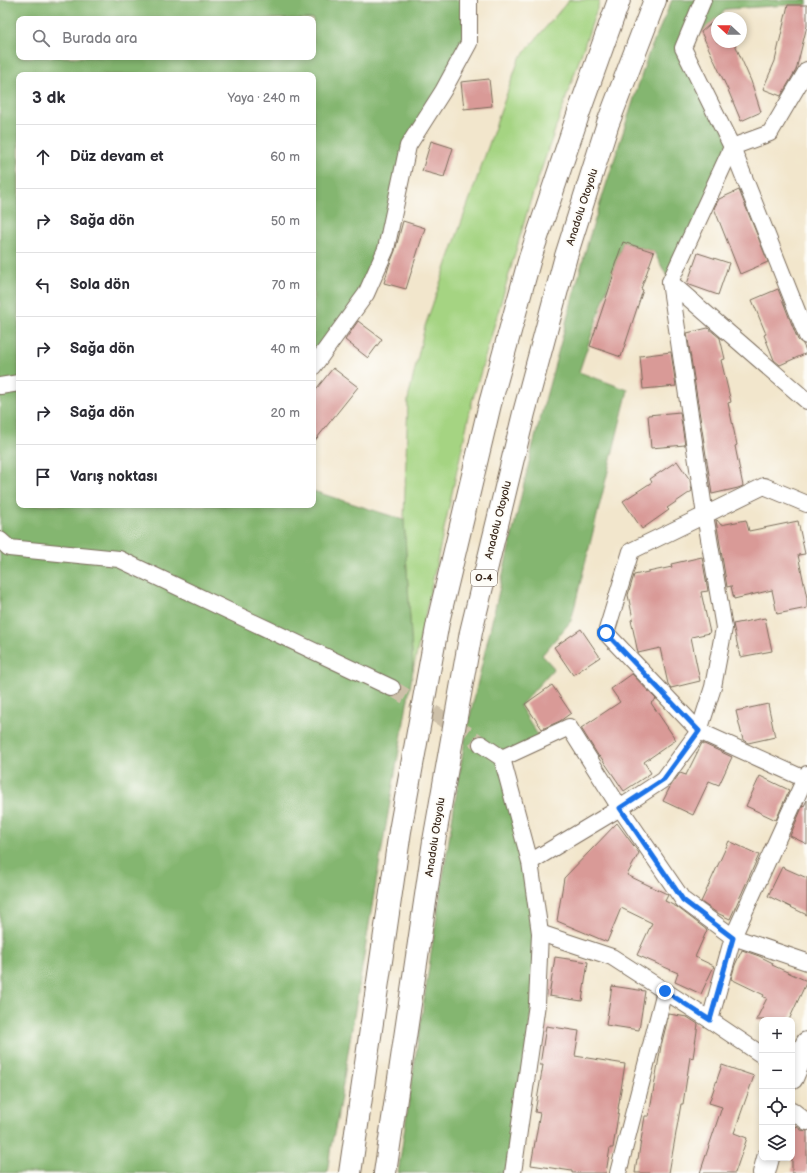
<!DOCTYPE html>
<html lang="tr">
<meta charset="utf-8">
<style>
body{margin:0;font-family:"Balsamiq Sans",sans-serif;background:#f2f2f3;color:#2b2b33}
.controls{position:absolute;right:12px;bottom:12px;display:grid;overflow:hidden;border-radius:8px;box-shadow:0 2px 6px #0003}
.controls button{width:36px;height:36px;display:grid;place-items:center;padding:0;border:0;border-bottom:1px solid #e1e1e2;background:#fff;color:#2b2b33;font:20px sans-serif}
.compass{position:absolute;left:711px;top:12px;width:36px;height:36px;border-radius:50%;background:#fff;box-shadow:0 2px 6px #0003;rotate:292deg}
.stop{position:absolute;width:12px;height:12px;margin:-9px;border:3px solid #1a73e8;border-radius:50%;background:#fff}
.stop.end{background:#1a73e8;border-color:#fff;box-shadow:0 1px 4px #0008}
.list{margin:0;padding:0;list-style:none}
h2{display:flex;justify-content:space-between;align-items:center;height:52px;margin:0;padding:0 16px;font-size:17px}
h2 small{font-size:13px;font-weight:400;color:#7c7c81}
.list li{display:grid;grid-template-columns:26px 1fr auto;gap:12px;align-items:center;box-sizing:border-box;height:64px;padding:0 16px;border-top:1px solid #e1e1e2}
.list b{display:block;font-size:15px;white-space:nowrap}
.list em{font-size:13px;font-style:normal;color:#7c7c81}
.icon{flex:none;width:22px;height:22px;fill:none;stroke:currentColor;stroke-width:2;stroke-linecap:round;stroke-linejoin:round}
.map{position:relative;flex:none;width:807px;height:1173px;overflow:hidden}
.search{position:absolute;background:#fff;box-shadow:0 2px 6px #0003;left:16px;top:16px;width:300px;height:44px;display:flex;align-items:center;gap:10px;box-sizing:border-box;padding:0 14px;border-radius:8px;color:#7c7c81;font-size:15px}
.panel{position:absolute;background:#fff;box-shadow:0 2px 6px #0003;left:16px;top:72px;width:300px;height:436px;border-radius:8px}
.map>svg:first-child{display:block}
.green{fill:#a5d482;stroke:#707f50}
.forest{fill:#84b670;stroke:#607047;fill-rule:evenodd}
.building{fill:#d99a97}
.lines{fill:none;stroke-linecap:round;stroke-linejoin:round}
.minor-tunnel{stroke:#cdc0a9;stroke-width:16;stroke-dasharray:16 8;stroke-linecap:butt}
.minor-casing{stroke:#7b6c5b;stroke-width:18}
.secondary-casing{stroke:#7b6c5b;stroke-width:24}
.motorway-casing{stroke:#7b6c5b;stroke-width:24}
.minor{stroke:#fff;stroke-width:16}
.secondary{stroke:#fff;stroke-width:22}
.motorway{stroke:#fff;stroke-width:22}
.route{stroke:#1a73e8;stroke-width:5}
.labels{text-anchor:middle;dominant-baseline:central;stroke-width:3.5;stroke-linejoin:round;paint-order:stroke}
.shield{fill:#fdfcf7;stroke:#75695f;stroke-width:1}
.shield-label{font-size:10px;font-weight:bold;fill:#3b2a1e}
.street-label{font-size:11px;fill:#3b2a1e;stroke:#fdfcf7}
</style>
<div class="map">
<svg width="807" height="1173" viewBox="0 0 807 1173">
<rect width="100%" height="100%" fill="#fdfcf7"/>
<filter id="ink" filterUnits="userSpaceOnUse"><feTurbulence type="fractalNoise" baseFrequency=".025" numOctaves="2"/><feDisplacementMap in="SourceGraphic" scale="8" xChannelSelector="R" yChannelSelector="G"/><feConvolveMatrix kernelMatrix="1 2 1 2 8 2 1 2 1" color-interpolation-filters="sRGB"/></filter>
<filter id="wash" filterUnits="userSpaceOnUse"><feTurbulence type="fractalNoise" baseFrequency=".012" numOctaves="4" result="noise"/><feDisplacementMap in="SourceGraphic" scale="16" xChannelSelector="R" yChannelSelector="G"/><feGaussianBlur stdDeviation="0.9" result="paint"/><feColorMatrix in="noise" values="0 0 0 0 0 0 0 0 0 0 0 0 0 0 0 0 0 1.4 0 .05"/><feComposite in="paint" operator="in"/></filter>
<g filter="url(#wash)">
<rect width="100%" height="100%" fill="#f2e6cc"/>
<path class="green" d="M569,0H600L530,202L472,402L413,670L404,520L408,399L425,326L519,59Z"/>
<g class="forest">
<path d="M0,0H469V43L408,146L386,249L313,367V75H19V505H313V491L404,520L413,670L373,900L337,1120L331,1146L327,1173H0ZM19,19H313V57H19Z"/>
<path d="M672,0H807V5H788L727,9L683,48L732,147L670,282L654,252L623,242L579,372L628,390L571,621L542,655L554,668L520,706L541,740L502,758L540,933L513,1173H398L434,934L466,733L533,445L589,238L648,55Z"/>
</g>
<g id="blocks">
<g class="building">
<path d="M788,5H807V26L796,70L781,96L763,89L775,61Z"/>
<path d="M717,18V42H734L751,81L761,112L741,121L728,90L701,32Z"/>
<path d="M489,79L492,106L464,109L461,82Z"/>
<path d="M431,141L453,148L444,177L422,171Z"/>
<path d="M739,190L768,262L740,274L714,208L719,199Z"/>
<path d="M403,221L425,228L406,289L384,283L389,266L395,251Z"/>
<path d="M623,242L654,252L641,289L643,290L621,357L590,346L614,274L612,273Z"/>
<path d="M698,253L729,263L718,295L687,284Z"/>
<path d="M778,289L798,340L803,344L807,353L780,365L774,360L764,335L766,334L752,300Z"/>
<path d="M358,321L382,339L368,358L345,340Z"/>
<path d="M708,328L720,338L725,359L721,360L731,402L728,403L737,445L735,446L743,486L738,488L712,494L687,333Z"/>
<path d="M671,352L676,386L643,389L640,356Z"/>
<path d="M333,368L358,387L313,443V393Z"/>
<path d="M680,412L685,445L651,448L648,415Z"/>
<path d="M677,461L690,480L692,491L667,508L669,510L642,529L623,501L652,482L650,479Z"/>
<path d="M716,520H717L721,525L746,520L749,531L798,521L805,554L798,555L807,598V608L777,614L772,590L734,599L731,586L727,587Z"/>
<path d="M702,557L708,591L701,592L710,633L691,637L700,681L671,688L668,684L660,648L638,653L631,620L633,619L628,595L634,575L672,567L671,564Z"/>
<path d="M765,618L772,651L740,657L733,624Z"/>
<path d="M581,629L600,657L573,675L554,647Z"/>
<path d="M632,674L656,699L651,703L676,740L644,762L651,773L624,791L600,756L599,757L581,728L620,702L611,689Z"/>
<path d="M552,685L571,713L560,721L542,729L525,704Z"/>
<path d="M768,704L775,737L748,743L743,740L736,711Z"/>
<path d="M702,743L732,757L719,785L709,781L693,815L663,801L670,787L680,773L686,775Z"/>
<path d="M760,776L789,790L776,820L746,806Z"/>
<path d="M807,800V844L790,836L803,805L804,806Z"/>
<path d="M617,823L639,853L627,875L667,894L668,895L665,901L677,907L707,930L695,957L714,966L701,994L675,982L678,973L637,955L652,923L621,908L607,942L557,921L564,878Z"/>
<path d="M729,841L759,855L730,919L717,913L701,902Z"/>
<path d="M782,867L807,878V915L768,896Z"/>
<path d="M742,950L759,956L773,963L772,965L807,981L789,1020H756L767,998L763,997L764,995L731,979L735,965Z"/>
<path d="M555,957L588,962L582,1001L549,996Z"/>
<path d="M612,986L645,991L639,1030L606,1025Z"/>
<path d="M669,1014L687,1017L698,1024L693,1058L690,1057L683,1104H681L669,1173H635L637,1159H638L645,1116H649L661,1046Z"/>
<path d="M546,1026L579,1031L575,1056L625,1064L618,1109H619L613,1148H610L606,1173H572V1171L531,1165L540,1113L535,1112L543,1065H540Z"/>
<path d="M722,1065L754,1076L734,1133L747,1138L735,1173H700L722,1107L709,1103Z"/>
<path d="M796,1126L801,1130L807,1131V1173H792V1138Z"/>
</g>
</g>
</g>
<g filter="url(#ink)">
<use href="#blocks" fill-opacity="0" stroke="#7b6c5b" stroke-width="1"/>
<g class="lines">
<path class="minor-tunnel" d="M392,688L466,733L481,744"/>
<defs>
<g id="minor">
<path d="M703,0L683,48L732,147L807,336"/>
<path d="M670,282L807,401"/>
<path d="M313,367L366,294L386,249L408,146L443,91L469,43V0"/>
<path d="M0,386L19,383"/>
<path d="M807,504L764,486L705,515L631,551L606,633L699,731L807,780"/>
<path d="M0,540L9,548L119,559L392,688"/>
<path d="M481,744L502,758L530,862L540,933L537,1004L513,1173"/>
<path d="M502,758L569,727L620,808L683,900L733,937L807,962"/>
<path d="M530,862L620,808L664,779L699,731L713,687L724,628L705,515L670,282L732,147L770,133L807,70"/>
<path d="M540,933L612,957L710,1020L762,1055"/>
<path d="M710,1020L733,937L807,774"/>
<path d="M792,1110L807,1122"/>
<path d="M618,1173L665,991"/>
</g>
<g id="secondary">
<path d="M792,1078L807,1043"/>
<path d="M764,1173L768,1158"/>
</g>
<g id="motorway">
<path d="M350,1173L400,831L438,622L490,404L530,258L579,112L619,0"/>
<path d="M385,1173L434,841L471,632L524,413L566,256L608,123L655,0"/>
</g>
</defs>
<use href="#minor" class="minor-casing"/>
<use href="#secondary" class="secondary-casing"/>
<use href="#motorway" class="motorway-casing"/>
<use href="#minor" class="minor"/>
<use href="#secondary" class="secondary"/>
<use href="#motorway" class="motorway"/>
</g>
</g>
<g class="lines" filter="url(#ink)">
<path class="route" d="M606,633L699,731L664,779L620,808L683,900L733,938L710,1020L665,991"/>
</g>
<g class="labels">
<rect class="shield" x="471" y="570" width="26" height="16" rx="3"/>
<g class="shield-label">
<text x="484" y="578">O-4</text>
</g>
<g class="street-label">
<text transform="translate(582 207) rotate(-72)">Anadolu Otoyolu</text>
<text transform="translate(498 520) rotate(-76)">Anadolu Otoyolu</text>
<text transform="translate(435 837) rotate(-81)">Anadolu Otoyolu</text>
</g>
</g>
</svg>
<div class="controls">
<button>+</button>
<button>−</button>
<button><svg class="icon" aria-label="locate" viewBox="0 0 24 24"><circle cx="12" cy="12" r="6"/><path d="M12 2v4M12 18v4M2 12h4M18 12h4"/></svg></button>
<button><svg class="icon" aria-label="layers" viewBox="0 0 24 24"><path d="M12 4l9 5-9 5-9-5zM3 14l9 5 9-5"/></svg></button>
</div>
<svg class="compass" viewBox="-18 -18 36 36"><path d="M0-13l5 13h-10z" fill="#e53935"/><path d="M0 13l5-13h-10z" fill="#7c7c81"/></svg>
<div class="stop" style="left:606px;top:633px"></div>
<div class="stop end" style="left:665px;top:991px"></div>
<div class="search"><svg class="icon" aria-label="search" viewBox="0 0 24 24"><circle cx="10" cy="10" r="6"/><path d="M15 15l6 6"/></svg>Burada ara</div>
<section class="panel">
<h2>3 dk<small>Yaya · 240 m</small></h2>
<ul class="list">
<li><svg class="icon" aria-label="ahead" viewBox="0 0 24 24"><path d="M12 20V5M6 11l6-6 6 6"/></svg><div><b>Düz devam et</b></div><em>60 m</em></li>
<li><svg class="icon" aria-label="right" viewBox="0 0 24 24"><path d="M7 20v-9h11M14 6l5 5-5 5"/></svg><div><b>Sağa dön</b></div><em>50 m</em></li>
<li><svg class="icon" aria-label="left" viewBox="0 0 24 24"><path d="M17 20v-9H6M10 6l-5 5 5 5"/></svg><div><b>Sola dön</b></div><em>70 m</em></li>
<li><svg class="icon" aria-label="right" viewBox="0 0 24 24"><path d="M7 20v-9h11M14 6l5 5-5 5"/></svg><div><b>Sağa dön</b></div><em>40 m</em></li>
<li><svg class="icon" aria-label="right" viewBox="0 0 24 24"><path d="M7 20v-9h11M14 6l5 5-5 5"/></svg><div><b>Sağa dön</b></div><em>20 m</em></li>
<li><svg class="icon" aria-label="arrive" viewBox="0 0 24 24"><path d="M6 21V4h12l-3 4 3 4H6"/></svg><div><b>Varış noktası</b></div></li>
</ul>
</section>
</div>
